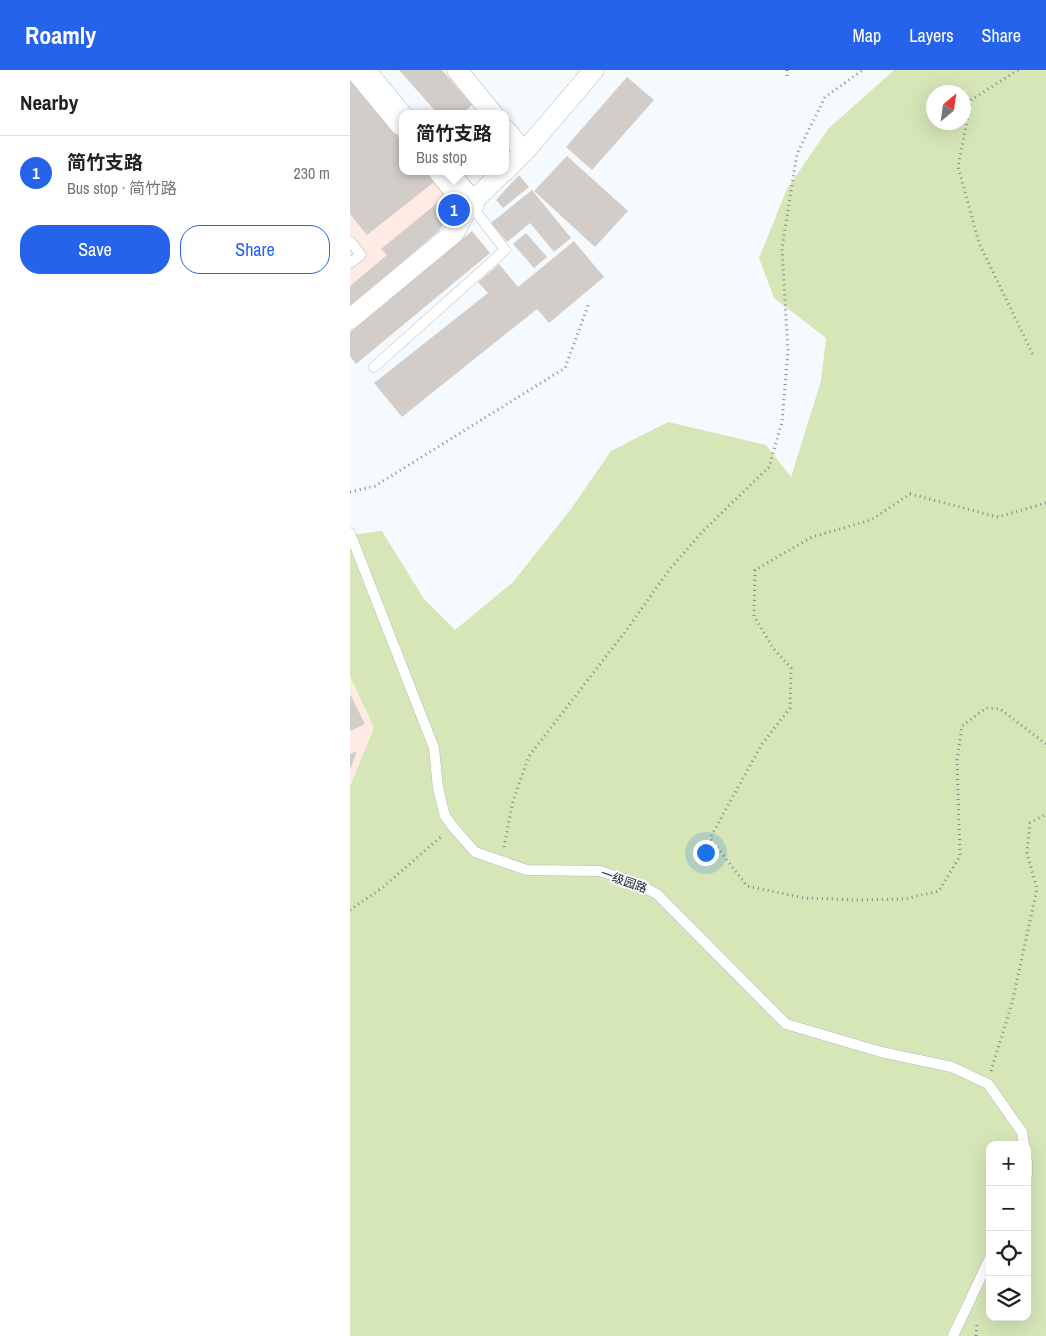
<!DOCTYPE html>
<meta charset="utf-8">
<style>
body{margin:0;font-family:"Archivo Narrow","Noto Sans SC",sans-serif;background:#f6f6f6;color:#222}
.controls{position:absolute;right:15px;bottom:15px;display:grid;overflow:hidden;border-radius:10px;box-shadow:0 5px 20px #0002}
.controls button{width:45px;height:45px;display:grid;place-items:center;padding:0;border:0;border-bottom:1px solid #e0e0e0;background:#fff;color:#222;font:25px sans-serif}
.compass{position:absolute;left:576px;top:15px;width:45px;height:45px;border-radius:50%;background:#fff;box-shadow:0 5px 20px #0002;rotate:29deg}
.you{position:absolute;left:355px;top:782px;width:18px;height:18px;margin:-12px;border:4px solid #fff;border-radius:50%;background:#1a73e8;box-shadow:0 0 0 8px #1a73e833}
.badge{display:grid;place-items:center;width:32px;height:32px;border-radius:50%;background:#2563eb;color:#fff;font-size:16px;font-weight:700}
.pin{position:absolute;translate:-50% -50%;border:2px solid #fff;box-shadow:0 1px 5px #0006}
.popup{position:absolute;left:49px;top:40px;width:110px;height:65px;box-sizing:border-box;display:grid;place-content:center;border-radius:10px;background:#fff;filter:drop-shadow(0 1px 4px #0005);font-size:16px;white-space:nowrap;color:#767676}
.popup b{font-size:19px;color:#222}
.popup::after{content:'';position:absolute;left:50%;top:100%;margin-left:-10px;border:10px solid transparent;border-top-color:#fff}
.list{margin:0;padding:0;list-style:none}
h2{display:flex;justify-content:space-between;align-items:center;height:65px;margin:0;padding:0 20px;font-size:21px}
h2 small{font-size:16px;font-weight:400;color:#767676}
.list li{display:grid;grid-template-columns:32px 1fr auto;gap:15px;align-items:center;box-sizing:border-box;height:75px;padding:0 20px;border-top:1px solid #e0e0e0}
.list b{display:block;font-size:19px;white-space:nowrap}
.list p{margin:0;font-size:16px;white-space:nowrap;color:#767676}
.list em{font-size:16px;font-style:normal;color:#767676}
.actions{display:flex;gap:10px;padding:15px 20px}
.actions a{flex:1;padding:11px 0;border:1px solid #2563eb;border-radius:20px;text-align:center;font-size:18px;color:#2563eb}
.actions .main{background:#2563eb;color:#fff}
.icon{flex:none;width:28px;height:28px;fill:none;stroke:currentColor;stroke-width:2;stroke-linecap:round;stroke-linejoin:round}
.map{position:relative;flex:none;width:696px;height:1266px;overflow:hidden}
header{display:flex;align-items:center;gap:30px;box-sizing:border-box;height:70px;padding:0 25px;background:#2563eb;color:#fff}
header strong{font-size:24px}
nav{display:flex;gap:28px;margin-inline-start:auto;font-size:18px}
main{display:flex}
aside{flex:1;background:#fff}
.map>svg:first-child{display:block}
.industrial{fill:#ffebe3}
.green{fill:#d6e6b7;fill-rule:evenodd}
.building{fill:#d2cdc8}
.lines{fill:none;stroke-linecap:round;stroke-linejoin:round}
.lane-casing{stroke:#b4babe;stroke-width:11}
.street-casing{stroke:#b4babe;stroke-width:21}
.secondary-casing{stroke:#b4babe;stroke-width:29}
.path{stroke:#85898c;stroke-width:3;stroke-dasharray:1 4;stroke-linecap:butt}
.lane{stroke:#fff;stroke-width:10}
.street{stroke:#fff;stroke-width:20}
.secondary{stroke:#fff;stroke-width:28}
.labels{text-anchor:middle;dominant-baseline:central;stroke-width:4;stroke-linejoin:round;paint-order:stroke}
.street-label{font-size:12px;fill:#1d1f21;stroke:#f5faff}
</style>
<header>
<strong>Roamly</strong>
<nav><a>Map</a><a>Layers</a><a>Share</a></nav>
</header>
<main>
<aside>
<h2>Nearby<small></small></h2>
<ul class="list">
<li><span class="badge">1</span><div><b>简竹支路</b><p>Bus stop · 简竹路</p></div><em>230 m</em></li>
</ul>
<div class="actions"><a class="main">Save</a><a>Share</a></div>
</aside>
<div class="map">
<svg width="696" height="1266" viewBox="0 0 696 1266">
<rect width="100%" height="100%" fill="#f5faff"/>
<g class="industrial">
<path d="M0,6L53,72V101H77L104,132L90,160L0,236Z"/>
<path d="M0,606L24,658L0,716Z"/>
</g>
<path class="green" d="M544,0H696V1266H0V716L24,658L0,606V465L32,461L74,529L105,560L163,512L221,439L261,381L318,352L416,375L441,407L471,311L476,268L424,228L409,188L437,119L478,59ZM584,22H614V52H584ZM640,1075H677V1247H640Z"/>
<g class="building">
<path d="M49,0H92L122,35L112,44H88Z"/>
<path d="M0,7L53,73V101H75L84,112L17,165L0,144Z"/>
<path d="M277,7L304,30L242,100L216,77Z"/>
<path d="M217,86L278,141L245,177L184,121Z"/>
<path d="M169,105L179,117L153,138L146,130Z"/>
<path d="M182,120L221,168L204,182L180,153L157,172L141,153Z"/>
<path d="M97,125L104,132L90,160L0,236V216L37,185L31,179Z"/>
<path d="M122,161L140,183L6,294L0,286V262Z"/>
<path d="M176,163L197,187L184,198L163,174Z"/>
<path d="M224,171L254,207L199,253L187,239L52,347L24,313L138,223L128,212L149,194L168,217Z"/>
<path d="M0,624L15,654L0,661Z"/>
<path d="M7,681L0,700V684Z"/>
</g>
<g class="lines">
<defs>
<g id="lane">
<path d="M0,171L11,185L0,193"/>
<path d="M24,297L155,180L121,135"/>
<path d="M0,463L84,678L88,718L95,746L103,757L125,782L177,800L250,801L283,812L307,824L436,954L531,982L602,997L638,1014L672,1062L674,1075"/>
<path d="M677,1091V1105"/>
<path d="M603,1266L640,1188"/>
</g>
<g id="street">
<path d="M107,0L143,44"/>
<path d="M155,59L174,82"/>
<path d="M155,101L174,82L244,0"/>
<path d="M0,249L104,163L120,134L154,101"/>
</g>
<g id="secondary">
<path d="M10,0L53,52"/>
<path d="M93,101L120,134"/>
</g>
</defs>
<use href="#lane" class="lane-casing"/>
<use href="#street" class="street-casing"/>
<use href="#secondary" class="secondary-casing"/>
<g class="path">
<path d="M437,0V7"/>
<path d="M668,0L621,30L608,97L629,173L683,285"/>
<path d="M0,422L25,416L215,298L239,233"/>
<path d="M696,433L648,447L560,424L521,450L462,467L405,500L404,546L423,578L441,598L440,638L412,674L360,768L397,816L454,828L509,830L555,829L589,821L610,786L607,690L612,656L636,638L650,639L696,674"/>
<path d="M154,777L163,731L179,686L278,558L319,500L353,461L419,397L432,352L438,281L432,178L447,84L475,27L513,0"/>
<path d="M0,840L32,818L93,765"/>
<path d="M641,1001L662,933L687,819L677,783L680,753L696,744"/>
<path d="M626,1266L627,1253"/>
</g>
<use href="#lane" class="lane"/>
<use href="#street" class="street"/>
<use href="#secondary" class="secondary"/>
</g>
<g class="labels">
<g class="street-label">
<text transform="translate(274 811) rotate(20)">一级园路</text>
</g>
</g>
</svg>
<div class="controls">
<button>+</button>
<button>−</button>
<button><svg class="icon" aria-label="locate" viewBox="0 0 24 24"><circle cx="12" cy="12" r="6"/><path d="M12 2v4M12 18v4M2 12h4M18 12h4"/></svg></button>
<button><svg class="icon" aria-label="layers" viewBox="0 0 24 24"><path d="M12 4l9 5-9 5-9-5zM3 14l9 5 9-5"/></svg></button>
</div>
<svg class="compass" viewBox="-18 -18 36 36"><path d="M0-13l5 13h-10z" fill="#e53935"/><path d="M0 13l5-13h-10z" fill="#767676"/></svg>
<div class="you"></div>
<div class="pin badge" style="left:104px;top:140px">1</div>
<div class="popup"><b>简竹支路</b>Bus stop</div>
</div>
</main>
